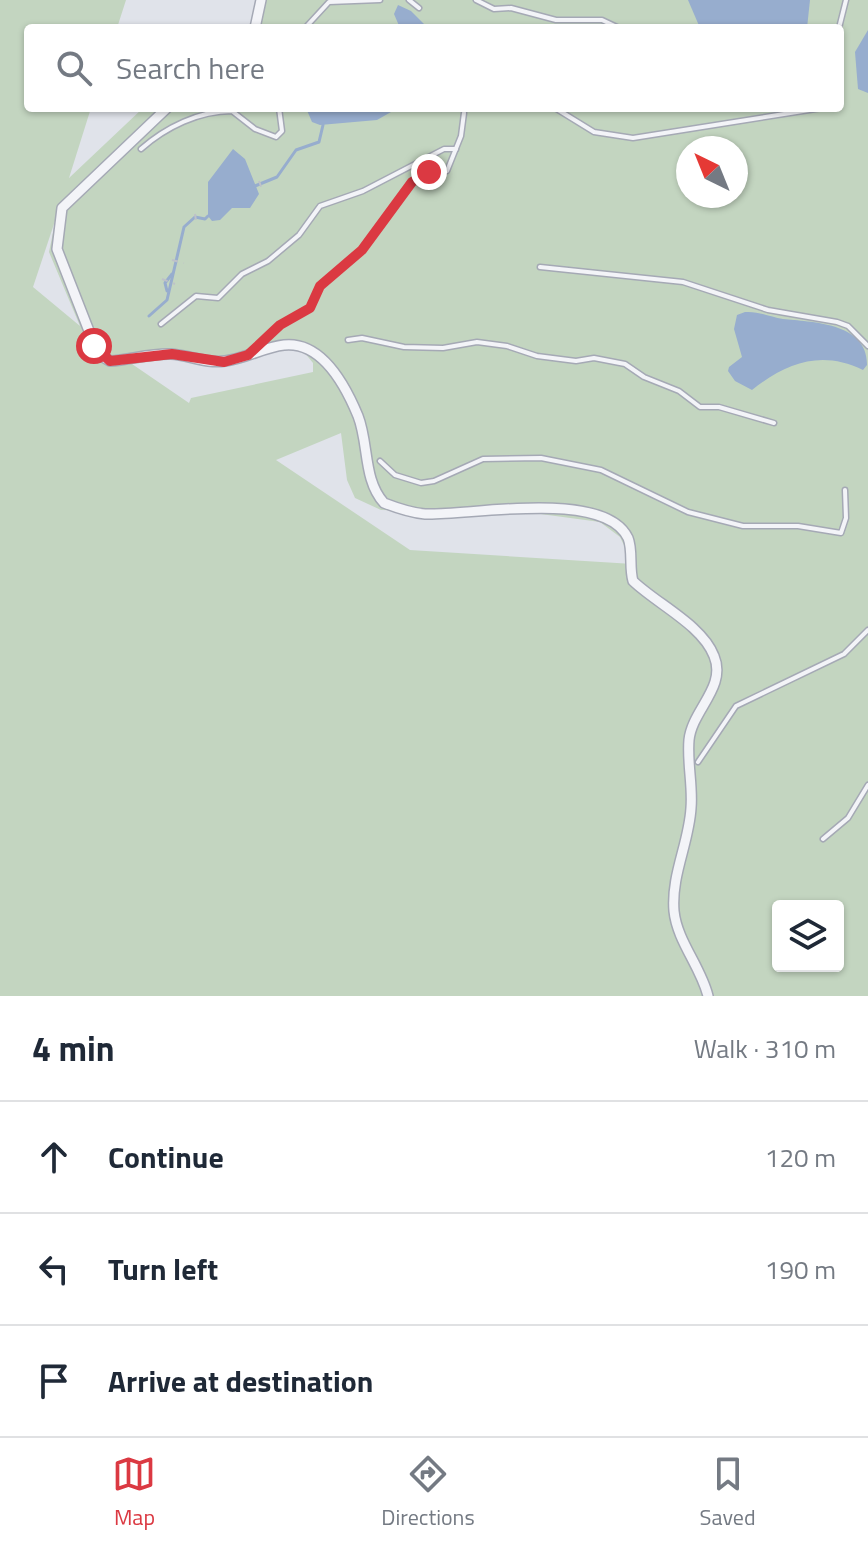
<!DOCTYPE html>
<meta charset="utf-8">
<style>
body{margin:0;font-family:"Titillium Web",sans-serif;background:#f6f6f7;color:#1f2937}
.controls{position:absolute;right:24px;bottom:24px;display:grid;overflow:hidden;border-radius:8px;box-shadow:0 2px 6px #0004}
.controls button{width:72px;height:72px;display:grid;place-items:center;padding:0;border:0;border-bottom:2px solid #e0e1e3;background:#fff;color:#1f2937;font:40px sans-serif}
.compass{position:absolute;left:676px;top:136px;width:72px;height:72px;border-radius:50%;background:#fff;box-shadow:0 2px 6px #0004;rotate:317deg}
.stop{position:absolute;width:24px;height:24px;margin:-18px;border:6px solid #db3942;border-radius:50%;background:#fff}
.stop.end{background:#db3942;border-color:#fff;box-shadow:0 2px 8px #0008}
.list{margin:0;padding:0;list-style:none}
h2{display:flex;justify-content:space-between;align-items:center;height:104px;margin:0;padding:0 32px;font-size:34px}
h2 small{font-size:26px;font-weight:400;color:#747a83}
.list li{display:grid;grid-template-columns:52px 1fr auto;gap:24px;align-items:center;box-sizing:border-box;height:112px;padding:0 32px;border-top:2px solid #e0e1e3}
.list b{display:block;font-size:30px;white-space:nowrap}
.list em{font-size:26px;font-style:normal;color:#747a83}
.icon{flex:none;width:44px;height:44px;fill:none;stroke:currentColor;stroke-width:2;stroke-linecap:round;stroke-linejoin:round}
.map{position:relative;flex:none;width:868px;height:996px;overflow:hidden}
.search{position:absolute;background:#fff;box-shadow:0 2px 6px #0004;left:24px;right:24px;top:24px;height:88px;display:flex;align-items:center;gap:20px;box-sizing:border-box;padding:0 28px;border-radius:8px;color:#747a83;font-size:30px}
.sheet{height:440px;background:#fff}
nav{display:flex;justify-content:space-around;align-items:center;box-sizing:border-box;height:112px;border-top:2px solid #e0e1e3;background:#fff;font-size:22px;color:#747a83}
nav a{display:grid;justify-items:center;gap:4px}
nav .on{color:#db3942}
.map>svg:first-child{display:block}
.green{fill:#c3d5c0;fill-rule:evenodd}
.water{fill:#97adce}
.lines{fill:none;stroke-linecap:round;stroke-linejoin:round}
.stream{stroke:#97adce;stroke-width:3}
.service-casing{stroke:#a5a9b5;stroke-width:7}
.minor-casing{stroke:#a5a9b5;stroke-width:12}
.path{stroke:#bec1c9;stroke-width:2;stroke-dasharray:6 6;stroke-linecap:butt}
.service{stroke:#f3f4f8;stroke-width:4}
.minor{stroke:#f3f4f8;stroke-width:9}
.route{stroke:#db3942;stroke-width:10}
</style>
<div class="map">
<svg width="868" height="996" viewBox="0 0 868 996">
<rect width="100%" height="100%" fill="#e0e3ea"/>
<path class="green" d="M0,0H126L117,28H28V108H91L69,178L143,108H840V28H258L264,0H868V996H0ZM688,148H736V196H688ZM56,218L49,252L80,326L33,287ZM279,348L304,352L313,363V372L191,398L189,403L132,364L171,359L220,367ZM341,433L347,480L355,498L381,510L533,513L600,522L620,537L633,564L410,550L276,460ZM778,906H838V966H778Z"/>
<g class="water">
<path d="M688,0H810L807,28H700Z"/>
<path d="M398,5L411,11L428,28H400L394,14Z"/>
<path d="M868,30V93L858,89L855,52Z"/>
<path d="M306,108H398L377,120L320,125L312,122Z"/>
<path d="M233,149L245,159L259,194L250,208H232L220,220L212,221L208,216V182Z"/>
<path d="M745,312C759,311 770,317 783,319C810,322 868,322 867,365L863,370C822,350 787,362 752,390L735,381L728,371L729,367L742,357L734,329L737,315Z"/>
</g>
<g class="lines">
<g class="stream">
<path d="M255,186L277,177L296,150L319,142L323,125"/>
<path d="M167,291L165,283L172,274"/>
<path d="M149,316L167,300L184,227L195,217L205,219L208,216"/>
</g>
<defs>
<g id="service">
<path d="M409,0L419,8"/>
<path d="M476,0L494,9L511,8L556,20H602L619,28"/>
<path d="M305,28L329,2L380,0"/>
<path d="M839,28L846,0"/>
<path d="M555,108L594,132L633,138L822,108"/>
<path d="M141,149C166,127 199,111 232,111L255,129L276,137L282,131L279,108"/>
<path d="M540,267L683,282L768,310L837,322L848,326L868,346"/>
<path d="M161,324L196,296L218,298L242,274L268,261L299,235L320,206L363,191L444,149H456"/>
<path d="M348,340L362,338L404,347L443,348L477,342L507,346L537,356L576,361L594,358L625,364L644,377L679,391L700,407H719L774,423"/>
<path d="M252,352L280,325L310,308L320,286L362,250L412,182L429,172L447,171L461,136L464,113"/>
<path d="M380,461L395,475L421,483L434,481L483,459L541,458L601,470L688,512L743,526H798L841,533L846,518L845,490"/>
<path d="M698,762L736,706L844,654L868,630"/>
<path d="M823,839L848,818L868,785"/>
</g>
<g id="minor">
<path d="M255,28L261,0"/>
<path d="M167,108L62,208L57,249L98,354L110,361C130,360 150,353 171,354C188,355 207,364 225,361C245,359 264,347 284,345C322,341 346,387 358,416C369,444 363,480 384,503C397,508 411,513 425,514C469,516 604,488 628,538C633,550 629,568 633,581C657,604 702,625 714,656C727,687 692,710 689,740C687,763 693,786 691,808C689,843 671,875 674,911C677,941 701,967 708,996"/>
</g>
</defs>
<use href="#service" class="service-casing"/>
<use href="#minor" class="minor-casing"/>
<g class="path">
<path d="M259,181L262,189"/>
<path d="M195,214L196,221"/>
<path d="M172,260L184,263"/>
<path d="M162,279L175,284"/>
</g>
<use href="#service" class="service"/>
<use href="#minor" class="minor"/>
</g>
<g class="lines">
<path class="route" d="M94,346L110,361L172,354L224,362L248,355L280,325L310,308L320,286L362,250L412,182L429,172"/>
</g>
</svg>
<div class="controls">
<button><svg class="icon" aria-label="layers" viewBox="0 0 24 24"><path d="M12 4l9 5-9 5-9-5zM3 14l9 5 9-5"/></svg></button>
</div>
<svg class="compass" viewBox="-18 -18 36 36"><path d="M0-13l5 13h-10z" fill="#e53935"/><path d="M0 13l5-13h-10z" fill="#747a83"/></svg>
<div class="stop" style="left:94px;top:346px"></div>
<div class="stop end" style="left:429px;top:172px"></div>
<div class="search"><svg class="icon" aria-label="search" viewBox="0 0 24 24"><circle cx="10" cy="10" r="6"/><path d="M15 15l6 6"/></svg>Search here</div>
</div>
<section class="sheet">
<h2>4 min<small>Walk · 310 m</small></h2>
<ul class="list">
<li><svg class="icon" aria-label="ahead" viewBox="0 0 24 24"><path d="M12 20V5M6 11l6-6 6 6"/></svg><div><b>Continue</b></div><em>120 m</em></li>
<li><svg class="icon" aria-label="left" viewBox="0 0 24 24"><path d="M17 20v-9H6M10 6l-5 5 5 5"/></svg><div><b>Turn left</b></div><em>190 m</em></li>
<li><svg class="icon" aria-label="arrive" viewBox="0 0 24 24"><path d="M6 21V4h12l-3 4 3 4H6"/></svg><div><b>Arrive at destination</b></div></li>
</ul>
</section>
<nav>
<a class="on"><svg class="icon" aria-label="map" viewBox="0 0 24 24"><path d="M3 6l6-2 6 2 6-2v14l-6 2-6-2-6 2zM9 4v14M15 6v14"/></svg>Map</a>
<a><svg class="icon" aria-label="directions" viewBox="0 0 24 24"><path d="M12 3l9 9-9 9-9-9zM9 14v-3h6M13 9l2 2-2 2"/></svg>Directions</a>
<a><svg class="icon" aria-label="saved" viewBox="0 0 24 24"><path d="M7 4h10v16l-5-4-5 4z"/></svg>Saved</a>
</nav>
